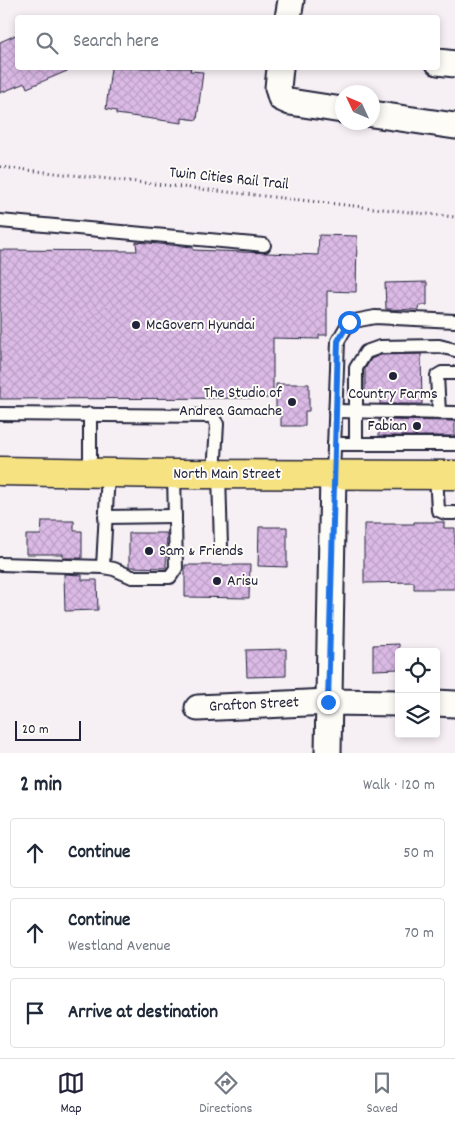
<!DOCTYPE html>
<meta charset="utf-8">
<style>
body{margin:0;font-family:Dekko,sans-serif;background:#f2f2f3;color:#1f2937}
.controls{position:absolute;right:15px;bottom:15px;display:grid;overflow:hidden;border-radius:5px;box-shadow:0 2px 8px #0003}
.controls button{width:45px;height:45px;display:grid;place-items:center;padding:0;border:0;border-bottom:1px solid #e0e1e3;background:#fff;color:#1f2937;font:25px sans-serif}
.compass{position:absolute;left:335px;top:85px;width:45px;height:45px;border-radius:50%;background:#fff;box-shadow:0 2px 8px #0003;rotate:314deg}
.scale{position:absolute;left:15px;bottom:12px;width:66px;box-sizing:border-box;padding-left:5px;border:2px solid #22223b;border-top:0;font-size:14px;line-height:18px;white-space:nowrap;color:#22223b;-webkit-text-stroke:4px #fdfcf7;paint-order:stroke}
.stop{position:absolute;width:15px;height:15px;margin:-11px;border:4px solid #1a73e8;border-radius:50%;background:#fff}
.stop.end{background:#1a73e8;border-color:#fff;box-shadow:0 1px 5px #0008}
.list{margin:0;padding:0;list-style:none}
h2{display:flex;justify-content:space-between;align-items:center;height:65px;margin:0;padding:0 20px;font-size:21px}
h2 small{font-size:16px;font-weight:400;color:#747a83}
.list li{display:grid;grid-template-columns:32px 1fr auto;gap:15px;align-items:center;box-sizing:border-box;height:70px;margin:0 10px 10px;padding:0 10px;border:1px solid #e0e1e3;border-radius:5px}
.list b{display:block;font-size:19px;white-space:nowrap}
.list p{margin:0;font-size:16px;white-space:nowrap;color:#747a83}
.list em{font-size:16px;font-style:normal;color:#747a83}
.icon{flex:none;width:28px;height:28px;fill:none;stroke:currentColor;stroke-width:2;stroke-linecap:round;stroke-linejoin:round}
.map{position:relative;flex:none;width:455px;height:753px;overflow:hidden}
.search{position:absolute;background:#fff;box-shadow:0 2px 8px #0003;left:15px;right:15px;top:15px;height:55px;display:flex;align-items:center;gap:12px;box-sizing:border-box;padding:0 18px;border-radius:5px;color:#747a83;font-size:19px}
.sheet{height:305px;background:#fff}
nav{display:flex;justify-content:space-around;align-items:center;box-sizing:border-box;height:70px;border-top:1px solid #e0e1e3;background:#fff;font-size:14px;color:#747a83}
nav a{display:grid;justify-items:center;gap:2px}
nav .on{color:#22223b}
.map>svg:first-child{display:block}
.building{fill:url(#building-cross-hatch);stroke:#22223b}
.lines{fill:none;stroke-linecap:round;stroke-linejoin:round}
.service-casing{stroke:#22223b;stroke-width:16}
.minor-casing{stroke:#22223b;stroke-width:29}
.trunk-casing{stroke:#22223b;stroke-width:31}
.path{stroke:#22223b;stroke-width:3;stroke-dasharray:1 4;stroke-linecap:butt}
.service{stroke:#fdfcf7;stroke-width:12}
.minor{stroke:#fdfcf7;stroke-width:25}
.trunk{stroke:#f6e281;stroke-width:28}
.route{stroke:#1a73e8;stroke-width:6}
.poi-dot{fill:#22223b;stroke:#fdfcf7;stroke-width:2}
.labels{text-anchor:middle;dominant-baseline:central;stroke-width:4;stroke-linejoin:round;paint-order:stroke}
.street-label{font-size:16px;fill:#22223b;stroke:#fdfcf7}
.poi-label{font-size:16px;fill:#22223b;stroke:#fdfcf7;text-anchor:start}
</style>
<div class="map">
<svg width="455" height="753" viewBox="0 0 455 753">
<defs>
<pattern id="building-cross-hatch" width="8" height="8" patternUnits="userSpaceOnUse" patternTransform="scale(1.25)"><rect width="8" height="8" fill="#dbbae6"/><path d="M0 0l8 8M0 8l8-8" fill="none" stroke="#bca0c6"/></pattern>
</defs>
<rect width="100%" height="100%" fill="#f6eff4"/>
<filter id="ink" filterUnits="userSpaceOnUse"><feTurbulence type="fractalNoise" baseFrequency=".02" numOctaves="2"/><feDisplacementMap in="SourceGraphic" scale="10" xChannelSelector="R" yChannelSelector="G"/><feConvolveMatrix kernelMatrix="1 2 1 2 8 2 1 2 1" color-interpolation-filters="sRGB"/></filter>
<g filter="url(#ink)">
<g class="building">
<path d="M18,34V68H74L27,88L25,83L0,93V42Z"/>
<path d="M111,68H191L190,71L203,72L197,120L182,118V123L116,114V111L106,109Z"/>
<path d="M319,235L357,236L356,292L327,291V335H319V339L273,338V398L0,399V250L137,251L136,242L193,247V250L318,255Z"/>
<path d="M427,282V305H419L418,310L386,309L385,283Z"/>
<path d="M421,354L422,404H380V395L365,394V369L371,359L381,355Z"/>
<path d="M276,384H309V411H305V426H281V411H276Z"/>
<path d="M379,420L455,421V436H379Z"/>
<path d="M42,521H74V531H82V558H63V554H26V535H41Z"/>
<path d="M414,522H444V528H455V589H414V582L364,583V524H414Z"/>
<path d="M259,527H287V567L258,566Z"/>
<path d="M129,533H167L166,568L129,567Z"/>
<path d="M185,565H250L249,598L185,597Z"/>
<path d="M64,574L82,575V580H97L98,610L65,611Z"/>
<path d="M399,644V669L373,670V645Z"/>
<path d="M286,649V676L247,677L246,650Z"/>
</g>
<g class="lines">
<defs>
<g id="service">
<path d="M0,221L264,245"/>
<path d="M335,411L455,413"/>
<path d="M439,412L437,376L442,373H455"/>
<path d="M0,414L212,416L217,424L214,474"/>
<path d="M90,414V473"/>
<path d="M334,444H455"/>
<path d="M356,444V368L366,352L380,347L439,346L455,350"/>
<path d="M219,474L221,547"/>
<path d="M333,474L338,341L349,322L375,317L455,321"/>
<path d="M436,475L438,510L445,513H455"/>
<path d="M105,517L175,516"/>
<path d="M0,564L103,567L108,473"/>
<path d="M103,567L114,569L132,577H170L176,568L174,474"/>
</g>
<g id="minor">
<path d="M288,18L291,0"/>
<path d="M438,62L455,64"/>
<path d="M280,68L278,88L281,98L290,102L342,110"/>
<path d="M372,114L455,126"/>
<path d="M436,703L455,704"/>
<path d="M198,708L328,702L399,703"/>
<path d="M328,753L333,474"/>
</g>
<path id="trunk" d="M0,471L171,474L455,475"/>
</defs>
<use href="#service" class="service-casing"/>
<use href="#minor" class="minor-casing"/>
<use href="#trunk" class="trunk-casing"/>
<path class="path" d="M0,167L455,217"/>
<use href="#service" class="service"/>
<use href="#minor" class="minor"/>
<use href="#trunk" class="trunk"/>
</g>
</g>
<g class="lines" filter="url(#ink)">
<path class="route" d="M328,702L338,341L349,322"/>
</g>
<g class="poi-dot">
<circle cx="136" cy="325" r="5"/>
<circle cx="393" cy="376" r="5"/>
<circle cx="292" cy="402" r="5"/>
<circle cx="417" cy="426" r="5"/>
<circle cx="149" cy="551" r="5"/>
<circle cx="217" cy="581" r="5"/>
</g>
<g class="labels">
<g class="street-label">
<text transform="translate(229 179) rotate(6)">Twin Cities Rail Trail</text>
<text x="227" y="474">North Main Street</text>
<text transform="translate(254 705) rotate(-3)">Grafton Street</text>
</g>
<g class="poi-label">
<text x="146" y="325">McGovern Hyundai</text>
<text x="282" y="393" text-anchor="end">The Studio of<tspan x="282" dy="18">Andrea Gamache</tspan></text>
<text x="393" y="394" text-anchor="middle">Country Farms</text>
<text x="407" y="426" text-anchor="end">Fabian</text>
<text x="159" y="551">Sam &amp; Friends</text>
<text x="227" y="581">Arisu</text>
</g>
</g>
</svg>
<div class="controls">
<button><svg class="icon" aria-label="locate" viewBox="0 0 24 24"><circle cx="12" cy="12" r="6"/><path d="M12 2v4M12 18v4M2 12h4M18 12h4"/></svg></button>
<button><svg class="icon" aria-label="layers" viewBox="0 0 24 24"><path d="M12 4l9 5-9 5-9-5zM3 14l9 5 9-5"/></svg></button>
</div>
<svg class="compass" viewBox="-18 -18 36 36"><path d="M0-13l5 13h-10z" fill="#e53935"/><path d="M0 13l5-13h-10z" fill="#747a83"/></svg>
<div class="scale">20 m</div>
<div class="stop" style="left:349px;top:322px"></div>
<div class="stop end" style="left:328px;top:702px"></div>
<div class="search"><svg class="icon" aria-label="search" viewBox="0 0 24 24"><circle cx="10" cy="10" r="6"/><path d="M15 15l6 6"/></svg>Search here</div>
</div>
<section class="sheet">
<h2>2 min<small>Walk · 120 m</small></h2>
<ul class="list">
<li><svg class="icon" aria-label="ahead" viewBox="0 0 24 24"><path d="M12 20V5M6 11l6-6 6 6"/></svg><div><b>Continue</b></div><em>50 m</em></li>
<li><svg class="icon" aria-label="ahead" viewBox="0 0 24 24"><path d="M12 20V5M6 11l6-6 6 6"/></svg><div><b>Continue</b><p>Westland Avenue</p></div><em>70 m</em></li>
<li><svg class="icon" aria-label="arrive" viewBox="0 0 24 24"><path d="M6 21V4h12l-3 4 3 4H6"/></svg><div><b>Arrive at destination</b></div></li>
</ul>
</section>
<nav>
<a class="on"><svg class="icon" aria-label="map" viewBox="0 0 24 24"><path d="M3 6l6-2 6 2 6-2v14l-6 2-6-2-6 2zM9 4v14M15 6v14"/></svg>Map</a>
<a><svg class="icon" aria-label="directions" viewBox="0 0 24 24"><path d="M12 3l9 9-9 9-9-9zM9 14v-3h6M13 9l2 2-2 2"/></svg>Directions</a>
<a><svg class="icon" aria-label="saved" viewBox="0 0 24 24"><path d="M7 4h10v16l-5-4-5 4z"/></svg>Saved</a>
</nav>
